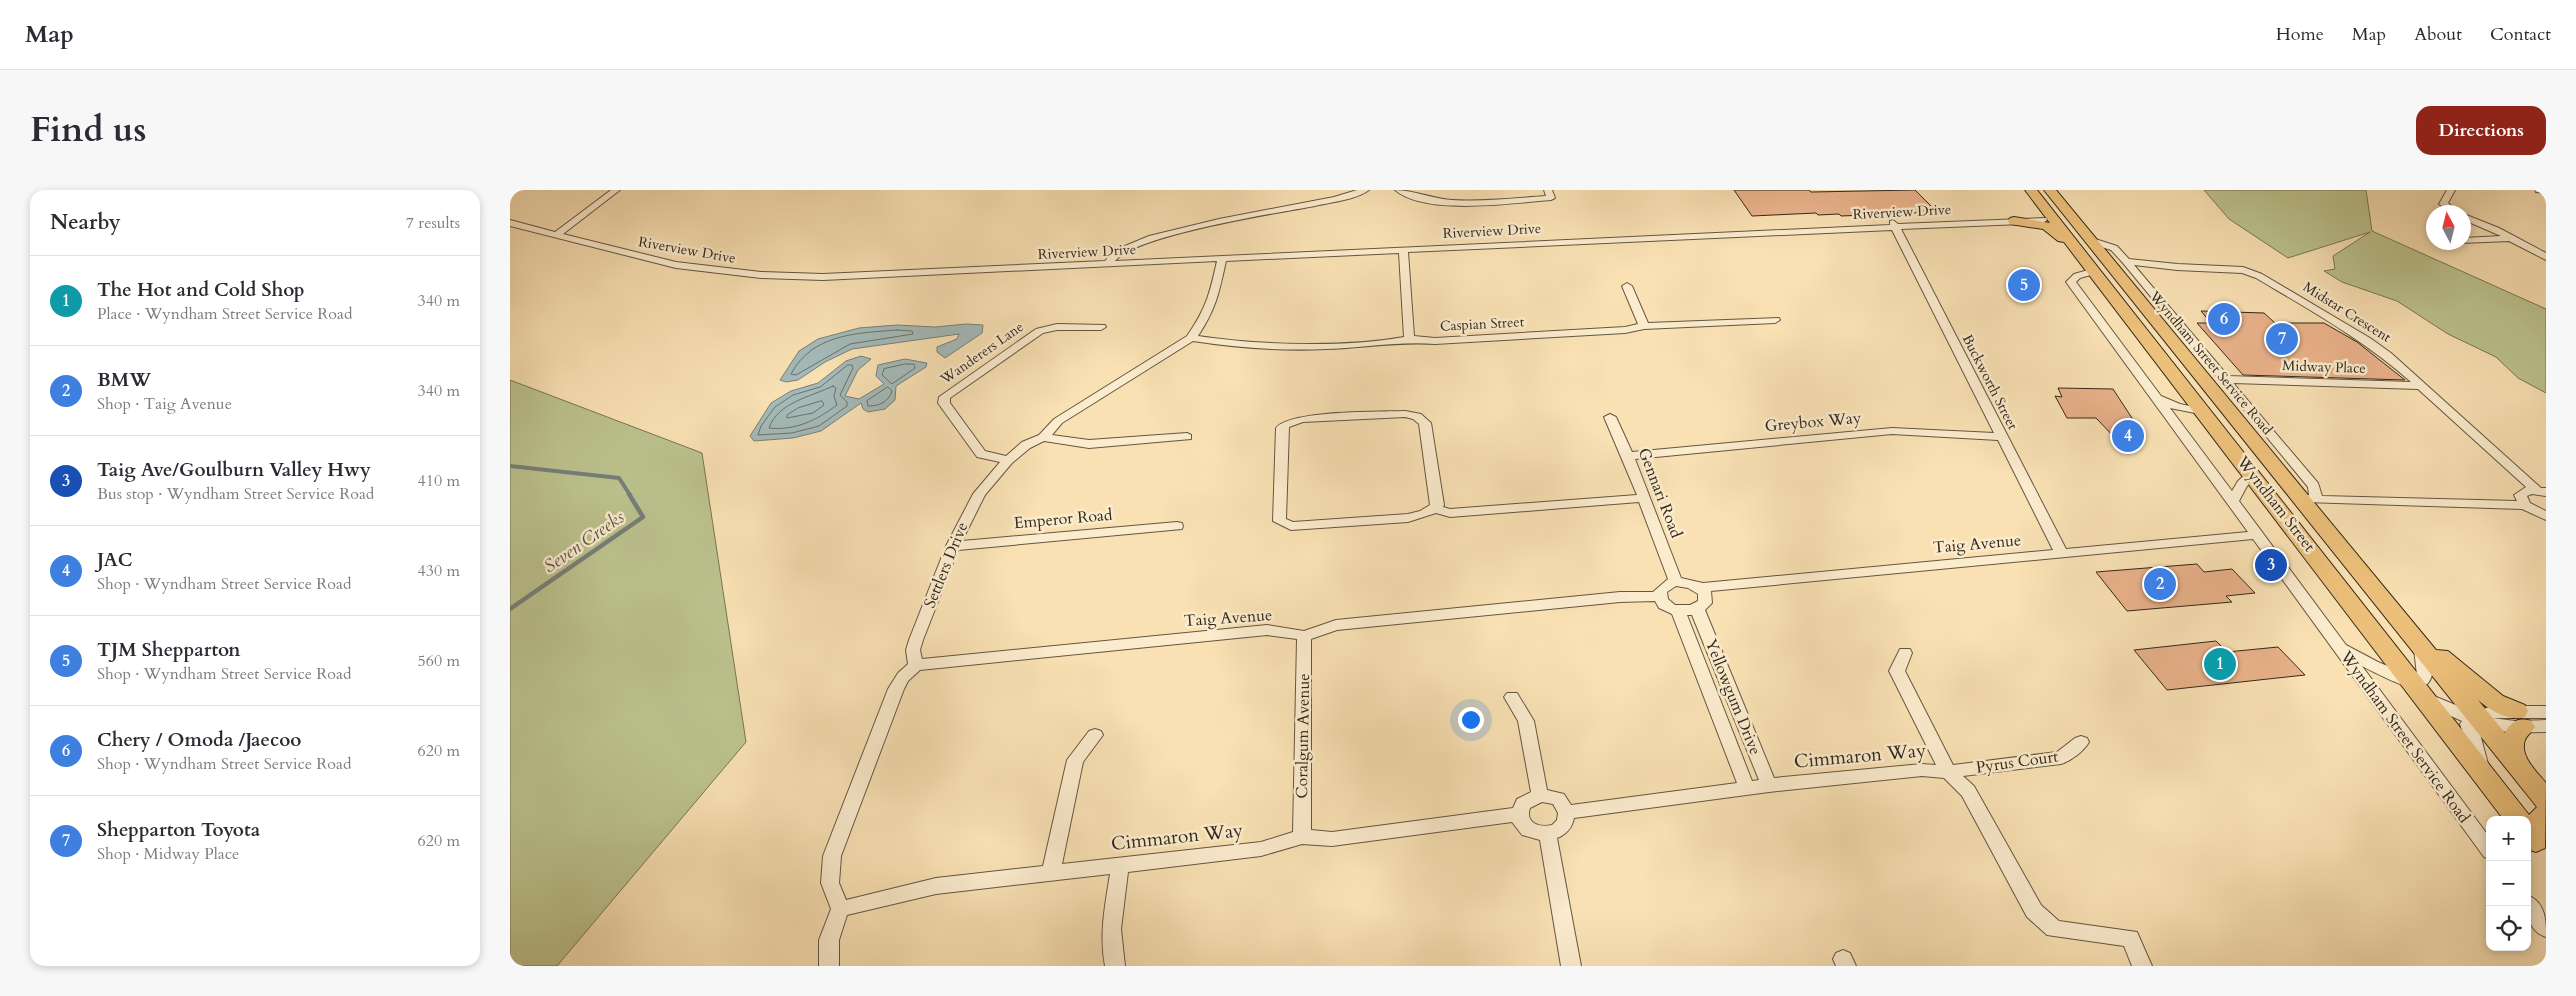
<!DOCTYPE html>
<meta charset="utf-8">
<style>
body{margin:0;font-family:Cardo,serif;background:#f7f7f7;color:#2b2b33}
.controls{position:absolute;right:15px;bottom:15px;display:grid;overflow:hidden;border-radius:10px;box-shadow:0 2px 8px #0003}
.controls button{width:45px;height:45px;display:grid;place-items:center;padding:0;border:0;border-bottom:1px solid #e1e1e2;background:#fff;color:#2b2b33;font:25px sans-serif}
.compass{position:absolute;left:1916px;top:15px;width:45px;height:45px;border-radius:50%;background:#fff;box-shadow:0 2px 8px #0003;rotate:353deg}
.you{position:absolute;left:960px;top:529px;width:18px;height:18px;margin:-12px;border:4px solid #fff;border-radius:50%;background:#1a73e8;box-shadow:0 0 0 8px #1a73e833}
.badge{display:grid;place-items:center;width:32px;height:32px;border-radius:50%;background:#8f2418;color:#fff;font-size:16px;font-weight:700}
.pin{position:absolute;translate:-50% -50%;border:2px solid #fff;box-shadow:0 1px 5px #0006}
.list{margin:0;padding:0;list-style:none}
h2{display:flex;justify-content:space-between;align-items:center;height:65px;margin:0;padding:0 20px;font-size:21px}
h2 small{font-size:16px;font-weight:400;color:#7c7c81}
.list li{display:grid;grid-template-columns:32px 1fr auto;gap:15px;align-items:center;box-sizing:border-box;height:90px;padding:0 20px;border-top:1px solid #e1e1e2}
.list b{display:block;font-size:19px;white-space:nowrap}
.list p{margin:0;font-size:16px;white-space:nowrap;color:#7c7c81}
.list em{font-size:16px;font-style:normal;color:#7c7c81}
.icon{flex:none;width:28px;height:28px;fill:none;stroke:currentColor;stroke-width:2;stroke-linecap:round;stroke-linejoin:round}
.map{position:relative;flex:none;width:2036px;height:776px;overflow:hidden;border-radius:15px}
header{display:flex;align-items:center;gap:30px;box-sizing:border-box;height:70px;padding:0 25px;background:#fff;border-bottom:1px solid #e1e1e2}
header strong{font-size:24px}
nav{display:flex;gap:28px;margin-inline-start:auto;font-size:18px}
.intro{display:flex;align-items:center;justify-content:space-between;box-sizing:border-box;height:120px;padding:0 30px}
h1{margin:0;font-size:35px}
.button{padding:12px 22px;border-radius:15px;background:#8f2418;color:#fff;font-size:18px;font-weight:700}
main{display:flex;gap:30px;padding:0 30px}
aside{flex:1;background:#fff;border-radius:15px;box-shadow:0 2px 8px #0003}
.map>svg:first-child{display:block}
.green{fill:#bcc38e;stroke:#777654}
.water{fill:#a4bab9;stroke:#76807a}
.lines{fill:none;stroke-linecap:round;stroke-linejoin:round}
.shore{stroke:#6b716a;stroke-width:1}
.stream-far1{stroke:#76807a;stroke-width:4}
.stream{stroke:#76807a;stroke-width:4.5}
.building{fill:#e9b28b;stroke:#32281b}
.minor-casing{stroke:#645641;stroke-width:2}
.highway-casing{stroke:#32281b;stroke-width:2}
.minor{fill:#fbecce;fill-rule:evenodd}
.highway{fill:#ecc07a;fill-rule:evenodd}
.labels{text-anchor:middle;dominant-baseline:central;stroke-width:5;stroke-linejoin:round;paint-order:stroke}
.far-street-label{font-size:14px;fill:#32281b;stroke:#fbecce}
.street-label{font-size:16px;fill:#32281b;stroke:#fbecce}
.water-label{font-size:18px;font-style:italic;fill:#54544a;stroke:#fbecce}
.near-street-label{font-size:19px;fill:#32281b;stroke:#fbecce}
</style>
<header>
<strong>Map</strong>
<nav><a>Home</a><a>Map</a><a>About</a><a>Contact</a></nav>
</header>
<div class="intro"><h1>Find us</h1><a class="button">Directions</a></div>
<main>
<aside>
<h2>Nearby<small>7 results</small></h2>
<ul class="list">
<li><span class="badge" style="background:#0f9aa8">1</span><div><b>The Hot and Cold Shop</b><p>Place · Wyndham Street Service Road</p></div><em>340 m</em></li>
<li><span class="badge" style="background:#3f7fe0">2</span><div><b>BMW</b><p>Shop · Taig Avenue</p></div><em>340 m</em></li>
<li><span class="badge" style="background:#1a4fb4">3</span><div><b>Taig Ave/Goulburn Valley Hwy</b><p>Bus stop · Wyndham Street Service Road</p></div><em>410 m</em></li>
<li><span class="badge" style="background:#3f7fe0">4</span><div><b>JAC</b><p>Shop · Wyndham Street Service Road</p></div><em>430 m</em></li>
<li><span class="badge" style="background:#3f7fe0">5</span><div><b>TJM Shepparton</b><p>Shop · Wyndham Street Service Road</p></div><em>560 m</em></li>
<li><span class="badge" style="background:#3f7fe0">6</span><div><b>Chery / Omoda /Jaecoo</b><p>Shop · Wyndham Street Service Road</p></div><em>620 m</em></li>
<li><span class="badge" style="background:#3f7fe0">7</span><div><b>Shepparton Toyota</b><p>Shop · Midway Place</p></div><em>620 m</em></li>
</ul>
</aside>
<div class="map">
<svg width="2036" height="776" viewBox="0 0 2036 776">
<rect width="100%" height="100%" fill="#f9e1b4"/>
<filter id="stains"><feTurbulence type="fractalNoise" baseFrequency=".004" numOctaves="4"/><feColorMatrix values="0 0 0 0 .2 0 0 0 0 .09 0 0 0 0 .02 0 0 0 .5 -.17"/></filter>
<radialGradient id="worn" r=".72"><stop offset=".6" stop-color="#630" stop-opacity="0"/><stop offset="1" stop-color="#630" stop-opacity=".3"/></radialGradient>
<g class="green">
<path d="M1694,0H1856L1862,41L2036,119V203L2008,188L1986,167L1938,144L1887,111L1832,92L1814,81L1825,79L1823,66L1860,42L1778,68L1719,29Z"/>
<path d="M0,190L192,263L236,552L47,776H0Z"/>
</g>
<g class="water">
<path d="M456,134L473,135L472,143L435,168L427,162V157L447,149L449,144L342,159L315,172L288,190L276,192L270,190L289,161L308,149L349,138L387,135L425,137Z"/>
<path d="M351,166L361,169L348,180L335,206L349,209L374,194L366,186L368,175L395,169L417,173L416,177L386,196L385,210L375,219L358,222L353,219L351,213L311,241L283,248L244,251L240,246L261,213L281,201L308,193L336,171Z"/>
</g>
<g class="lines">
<g class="shore">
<path d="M387,140L402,141L403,144L340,154L286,185L281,184C302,144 347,143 387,140Z"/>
<path d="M395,174H404L405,178L382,194L372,185L374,179Z"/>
<path d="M338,175H342L343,178L330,205L337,212V216L309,236L282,243L248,245L251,236L265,217L283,205L310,197Z"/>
<path d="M323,196L326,198L324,206L327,215C307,230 285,241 259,238C268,212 301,207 323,196Z"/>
<path d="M378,197L382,201C378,212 370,216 358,216L357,211Z"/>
<path d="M312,211L314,215L303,223L277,228V225L288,218Z"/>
</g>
<path class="stream-far1" d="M0,276L109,288L120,305"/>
<path class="stream" d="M0,419L133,327L119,304"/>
</g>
<g class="building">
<path d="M1224,0H1299L1301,2L1405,0L1427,22L1331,26L1329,24L1308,25L1306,23L1242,26Z"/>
<path d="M1691,121L1754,123L1765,133H1814L1847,152L1895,190L1733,185L1687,133H1701Z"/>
<path d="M1548,198L1603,199L1635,248L1607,250L1586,228H1557L1545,206L1552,207Z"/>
<path d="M1687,374L1694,382L1722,379L1745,403L1716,406L1722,412L1617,421L1586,382Z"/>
<path d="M1706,451L1717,462L1768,457L1795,485L1657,500L1624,460Z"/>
</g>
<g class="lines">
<defs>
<g id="minor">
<path d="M101,0H110L53,44L166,72L251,82L313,84L595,71L603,61L639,46L709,29L824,7L847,0H859C846,10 821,12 805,16C767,23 625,45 605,71L1380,35V31L1383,30L1388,34L1536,28L1537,30L1533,33L1391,39L1556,359L1738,342L1556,92L1564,84L1585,78L1588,79V83L1570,88L1566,92L1651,206L1670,214L1699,220V224L1695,225L1660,218L1722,301L1728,291L1739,281H1747L1749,284L1737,296L1729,311L1836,455L1868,472L1904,487L1907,485L1904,459L1906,455H1916C1925,470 1928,499 1904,498C1895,498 1861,481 1852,476L1980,648V669L1974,667L1743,349L1201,401L1202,413L1195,420L1264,588L1412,574L1426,575L1379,481L1390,459H1400L1402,463L1395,481L1443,575L1547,562L1565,548L1571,546L1577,548L1579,552C1574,561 1561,571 1551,574L1453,586L1464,596L1531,715L1549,731L1627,742L1642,776H1622L1614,756L1537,745L1517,727L1452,606L1434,588L1412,586L1259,602L1064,628C1062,638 1057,644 1047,648L1071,776H1051L1030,650L1012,645L1002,632L822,656L792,654L751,666L618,682L611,739L615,776H595C589,745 595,715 600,684L426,704L337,725L329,750V776H309V750L321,719L311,693L313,666L378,499L388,483L398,474L396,460L399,450L436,356L463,304L490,272L467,267L428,213L429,207L526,139L547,134L595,135L596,137L591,140H547L533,143L440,208V213L475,261L496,266L512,252L529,245L544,229L677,146C696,119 700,103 707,71L313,90L251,88L166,78L0,36V30L45,42ZM1382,40L1484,243L1382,238L1122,262L1106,227L1100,224L1094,227L1127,305L940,319L933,317L934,315L921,233L911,224L895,221C870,222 780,220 766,238L763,331L781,340L898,332L926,323L940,327L1129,312L1158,389L1143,402H1110L826,430L794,441L757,435L412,469L410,460L413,450L448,360L672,339L673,336L672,333L667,332L452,351L475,305L502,273L520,258L534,251L579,258L681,249V245L677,243L579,250L542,245L552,233L683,151C727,158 773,161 817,159C853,158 889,151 925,154L1115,143L1134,139L1265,133L1270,130L1269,128L1138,133L1122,96L1117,93L1112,96L1128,134L1115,137L925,148L904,146L898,62ZM889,63L894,147C832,158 750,155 688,146C706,119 709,103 716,71ZM895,227L903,229L909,234L920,315L910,321L898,324L783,332L776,329L779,237L793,232ZM1382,244L1488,250L1543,360L1193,393L1171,388L1125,269ZM1166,396L1178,398L1188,404V411L1180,415H1165L1158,409L1157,402ZM1145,411L1149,418L1162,424L1227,593L1061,615L1054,604L1037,600L1024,531L1007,503H997L994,507L1008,531L1021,602L1007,609L1003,618L822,642L801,640V449L827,440L1110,412ZM1177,425H1182L1249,590L1242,591ZM757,445L787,449L783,642L751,652L552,674L573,572L593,545L591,541L585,539L579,541L557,570L533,676L426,688L336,710L329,693L331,666L394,499L398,491L410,480ZM1032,612L1043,614L1048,623L1047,630L1042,635C1029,638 1015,633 1020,618Z"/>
<path d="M885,0C904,0 923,9 942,10C973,12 1005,8 1036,6L1034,0H1042L1045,8L1041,10C1003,13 915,26 885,0Z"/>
<path d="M1937,0H1945L1938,13L1948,22H1939L1929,14Z"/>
<path d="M2025,0H2036V3L2026,2Z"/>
<path d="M1954,24L1989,38L2036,63V70L1999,51L1951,53L1954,52V48L1991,46L1954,30Z"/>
<path d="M1582,48L1607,56L1619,69L1667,74L1733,77L1752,84L1860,148L1881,163L2031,298H2036V306L2022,304L2017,306L2020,313L2036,321V330L2012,319L1795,312L1793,309L1795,306L1799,305L1798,297L1613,73L1601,60L1579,53V49ZM1624,75L1667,80L1732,83L1746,88C1800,120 1854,150 1901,192L1718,186ZM1723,193L1908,199L2016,297L2004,305L2007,311L1812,306L1808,293Z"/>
<path d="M1919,504L1965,523L1981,516H2036V528H1983L2005,531L2036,530V542L2001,543L1968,536L1978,574L1976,578L1970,580L1964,578L1950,534L1952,531L1914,514L1911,510L1914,506Z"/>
<path d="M2017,705C2036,712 2036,731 2036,747C2017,741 2017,722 2017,705Z"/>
<path d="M1333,760L1340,763L1346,776H1326L1323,769L1326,763Z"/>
</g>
<path id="highway" d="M1515,0H1527L2019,625L2027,617L1534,0H1546L1926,460L1938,461L1993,506L2015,515L2018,521L2015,527C1999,532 1980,520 1968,510L1995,543C2001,531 2009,527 2021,531L2025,537C2022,542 2017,545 2015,550C2009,566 2027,582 2036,593L2035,658L2026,662L2017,659V630H1994L1554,52L1548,51L1533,39L1500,34L1498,31L1500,28L1504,27L1540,33Z"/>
</defs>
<use href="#minor" class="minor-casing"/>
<use href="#highway" class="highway-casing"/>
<use href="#minor" class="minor"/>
<use href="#highway" class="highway"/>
</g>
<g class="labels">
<g class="far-street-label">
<text transform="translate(1392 22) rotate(-3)">Riverview Drive</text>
<text transform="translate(982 41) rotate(-3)">Riverview Drive</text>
<text transform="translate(177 60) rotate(10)">Riverview Drive</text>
<text transform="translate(577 62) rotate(-3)">Riverview Drive</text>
<text transform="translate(1837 122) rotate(32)">Midstar Crescent</text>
<text transform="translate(972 134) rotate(-3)">Caspian Street</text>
<text transform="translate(472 163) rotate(-35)">Wanderers Lane</text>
<text transform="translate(1701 173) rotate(50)">Wyndham Street Service Road</text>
<text transform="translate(1814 177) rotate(2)">Midway Place</text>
<text transform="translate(1480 192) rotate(63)">Buckworth Street</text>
</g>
<g class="street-label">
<text transform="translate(1303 232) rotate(-5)">Greybox Way</text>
<text transform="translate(1150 303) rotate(69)">Gennari Road</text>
<text transform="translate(1766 314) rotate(52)">Wyndham Street</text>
<text transform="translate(553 329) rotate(-5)">Emperor Road</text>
<text transform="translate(1467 354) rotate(-5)">Taig Avenue</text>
<text transform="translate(436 375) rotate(-68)">Settlers Drive</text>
<text transform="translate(718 428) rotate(-4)">Taig Avenue</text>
<text transform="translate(1223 507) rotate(68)">Yellowgum Drive</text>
<text transform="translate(793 546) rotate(-89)">Coralgum Avenue</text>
<text transform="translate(1895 547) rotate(54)">Wyndham Street Service Road</text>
<text transform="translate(1507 572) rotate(-8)">Pyrus Court</text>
</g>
<g class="water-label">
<text transform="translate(74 352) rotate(-35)">Seven Creeks</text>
</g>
<g class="near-street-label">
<text transform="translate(1350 566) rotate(-5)">Cimmaron Way</text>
<text transform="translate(667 647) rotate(-6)">Cimmaron Way</text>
</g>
</g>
<rect width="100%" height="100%" filter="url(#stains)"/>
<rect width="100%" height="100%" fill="url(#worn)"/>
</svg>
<div class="controls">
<button>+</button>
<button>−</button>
<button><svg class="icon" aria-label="locate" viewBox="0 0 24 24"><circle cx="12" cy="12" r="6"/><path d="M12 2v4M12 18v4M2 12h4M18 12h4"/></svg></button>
</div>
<svg class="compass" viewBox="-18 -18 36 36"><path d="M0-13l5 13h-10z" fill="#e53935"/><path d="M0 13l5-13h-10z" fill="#7c7c81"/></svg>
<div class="you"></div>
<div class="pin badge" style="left:1710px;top:474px;background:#0f9aa8">1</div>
<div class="pin badge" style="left:1650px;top:394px;background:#3f7fe0">2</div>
<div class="pin badge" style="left:1761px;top:375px;background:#1a4fb4">3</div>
<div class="pin badge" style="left:1618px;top:246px;background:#3f7fe0">4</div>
<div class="pin badge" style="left:1514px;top:95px;background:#3f7fe0">5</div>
<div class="pin badge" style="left:1714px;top:129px;background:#3f7fe0">6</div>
<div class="pin badge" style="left:1772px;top:149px;background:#3f7fe0">7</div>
</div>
</main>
